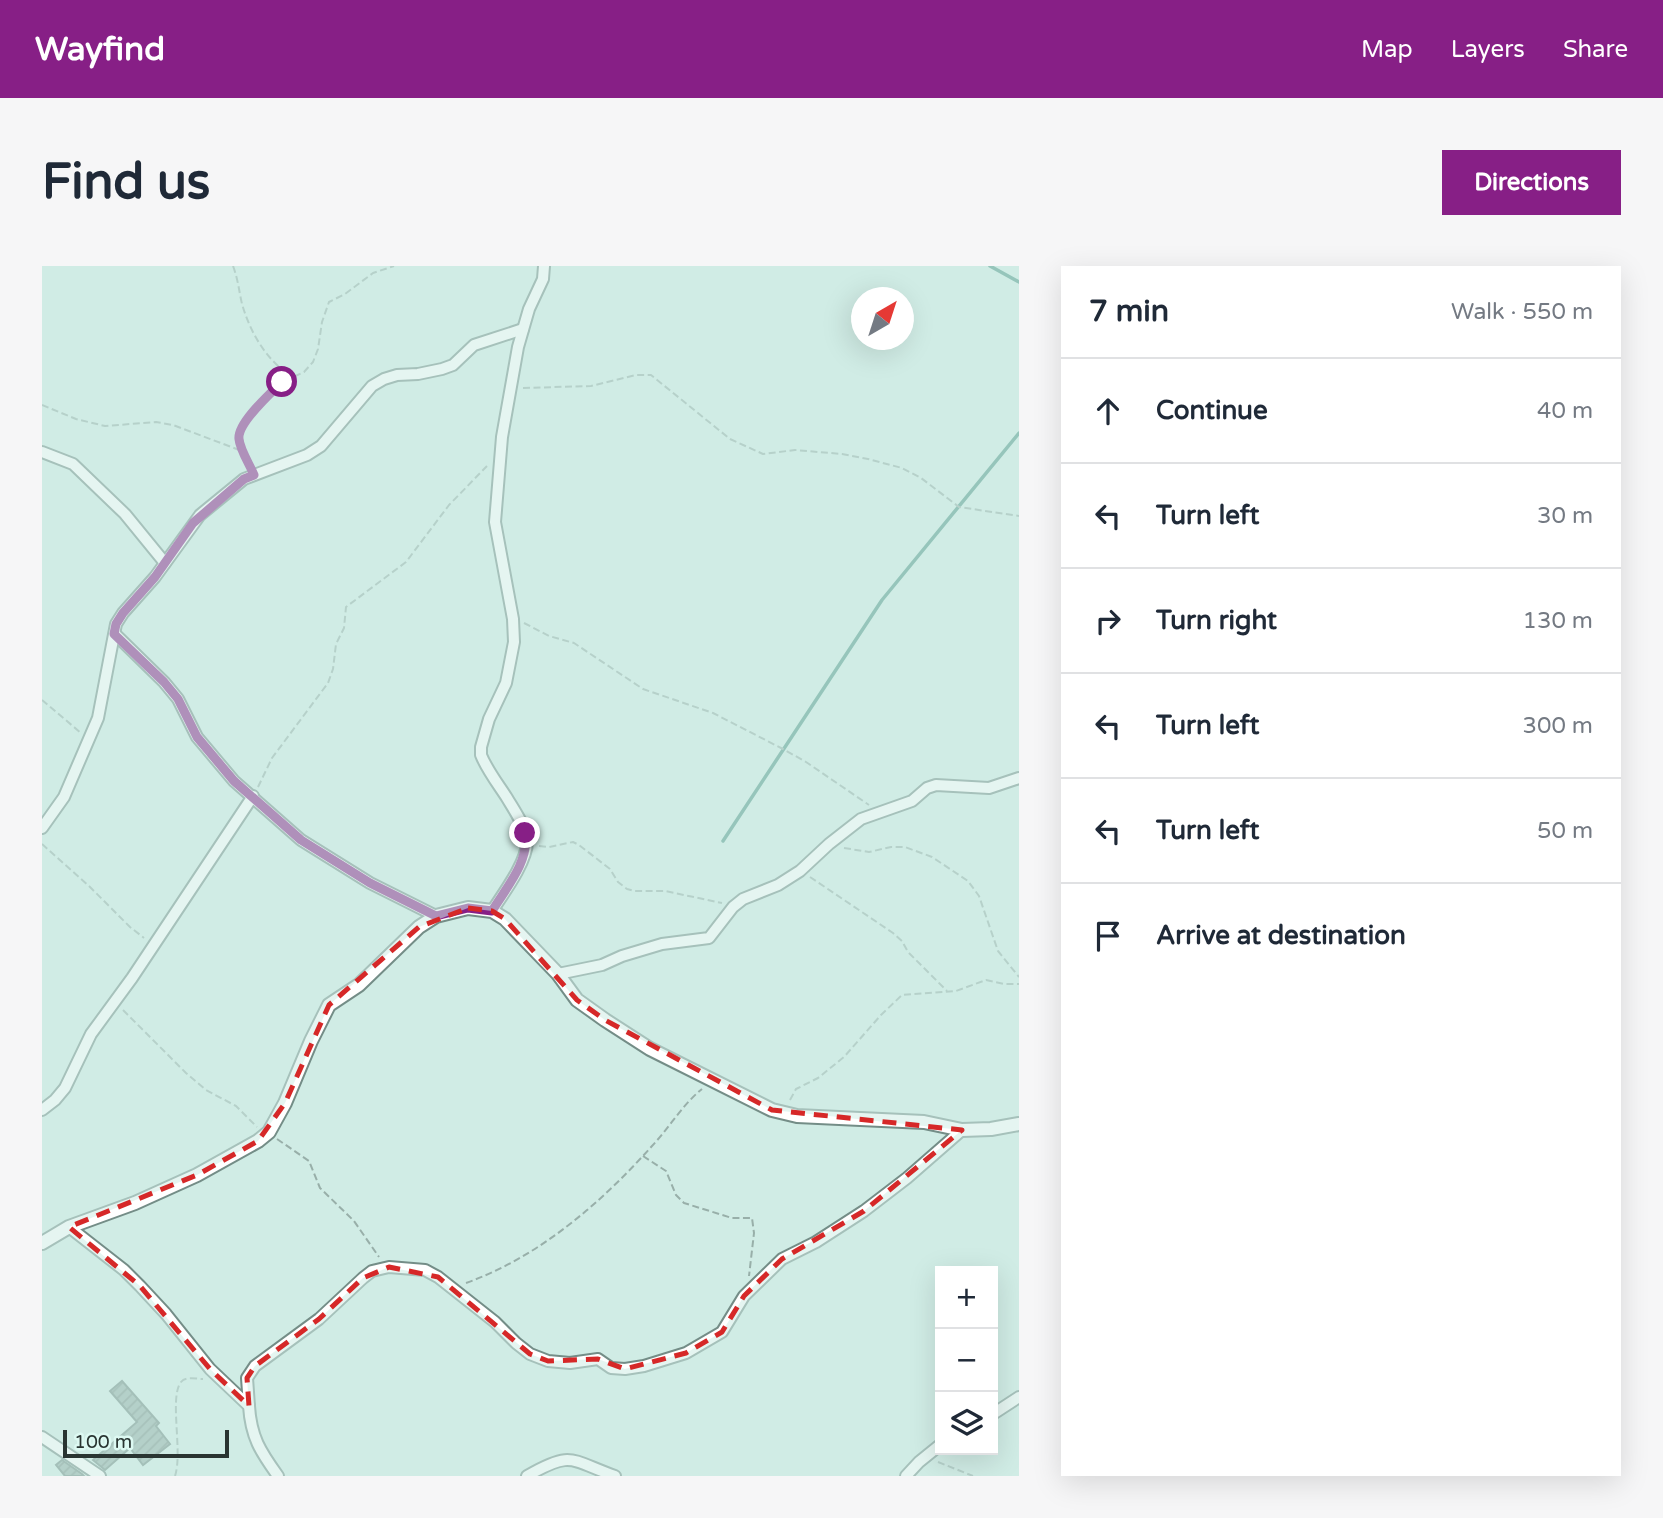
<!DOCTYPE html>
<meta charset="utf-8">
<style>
body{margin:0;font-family:"Varela Round",sans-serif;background:#f6f6f7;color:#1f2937}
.controls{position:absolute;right:21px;bottom:21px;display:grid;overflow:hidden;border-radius:0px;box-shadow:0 7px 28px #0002}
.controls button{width:63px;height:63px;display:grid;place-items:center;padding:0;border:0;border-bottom:2px solid #e0e1e3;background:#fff;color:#1f2937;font:35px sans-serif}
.compass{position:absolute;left:809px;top:21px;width:63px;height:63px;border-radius:50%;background:#fff;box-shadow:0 7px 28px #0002;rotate:39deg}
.scale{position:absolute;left:21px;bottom:18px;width:166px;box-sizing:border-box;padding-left:7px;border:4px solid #293431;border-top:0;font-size:19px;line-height:24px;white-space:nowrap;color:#293431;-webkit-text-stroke:5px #ddf9f2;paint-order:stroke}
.stop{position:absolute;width:21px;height:21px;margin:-16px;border:5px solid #871f86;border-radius:50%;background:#fff}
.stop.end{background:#871f86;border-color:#fff;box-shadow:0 2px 7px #0008}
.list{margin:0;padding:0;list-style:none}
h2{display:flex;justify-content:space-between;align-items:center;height:91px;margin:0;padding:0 28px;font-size:30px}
h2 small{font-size:23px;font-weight:400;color:#747a83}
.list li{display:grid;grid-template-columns:46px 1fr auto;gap:21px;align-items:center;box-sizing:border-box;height:105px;padding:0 28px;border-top:2px solid #e0e1e3}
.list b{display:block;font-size:26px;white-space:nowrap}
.list em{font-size:23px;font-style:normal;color:#747a83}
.icon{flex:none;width:38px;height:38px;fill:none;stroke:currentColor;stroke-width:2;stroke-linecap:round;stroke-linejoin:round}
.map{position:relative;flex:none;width:977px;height:1210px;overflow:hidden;border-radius:0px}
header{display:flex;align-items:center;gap:42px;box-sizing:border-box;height:98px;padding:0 35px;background:#871f86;color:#fff}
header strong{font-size:33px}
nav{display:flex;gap:38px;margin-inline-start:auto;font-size:24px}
.intro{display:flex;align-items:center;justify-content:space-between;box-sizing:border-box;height:168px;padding:0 42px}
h1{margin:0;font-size:49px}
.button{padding:18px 32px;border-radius:0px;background:#871f86;color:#fff;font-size:24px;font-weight:700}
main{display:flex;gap:42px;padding:0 42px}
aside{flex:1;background:#fff;border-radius:0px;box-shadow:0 7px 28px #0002}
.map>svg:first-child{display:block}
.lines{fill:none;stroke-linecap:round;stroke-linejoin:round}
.stream{stroke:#519688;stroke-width:3.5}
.building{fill:url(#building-hatch);stroke:#708a84;stroke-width:2}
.minor-casing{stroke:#748d87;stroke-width:14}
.tertiary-casing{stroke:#748d87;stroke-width:16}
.path{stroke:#98afa9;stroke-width:2;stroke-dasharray:7 3.5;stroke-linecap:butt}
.minor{stroke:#fff;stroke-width:10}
.tertiary{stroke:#fff;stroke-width:12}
.route{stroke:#871f86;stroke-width:9}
.marked{fill:none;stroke:#d62828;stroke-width:5;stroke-dasharray:14 9;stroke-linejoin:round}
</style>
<header>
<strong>Wayfind</strong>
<nav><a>Map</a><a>Layers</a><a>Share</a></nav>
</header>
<div class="intro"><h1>Find us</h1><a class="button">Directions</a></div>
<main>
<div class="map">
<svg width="977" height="1210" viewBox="0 0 977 1210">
<defs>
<pattern id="building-hatch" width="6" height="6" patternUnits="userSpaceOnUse" patternTransform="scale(1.75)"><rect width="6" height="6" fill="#92ada6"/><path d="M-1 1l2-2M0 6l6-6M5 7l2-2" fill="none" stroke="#778e88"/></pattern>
</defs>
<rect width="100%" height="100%" fill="#d0ece5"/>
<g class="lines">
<g class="stream">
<path d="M948,0L977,16"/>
<path d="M681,575L840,334L977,167"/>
</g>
</g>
<g class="building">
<path d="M80,1115L117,1157L114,1160L128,1178L101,1199L88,1182L63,1204L51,1194L95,1156L68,1125Z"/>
<path d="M20,1194L40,1208L42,1210H23L14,1199Z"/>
</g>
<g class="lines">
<defs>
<g id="minor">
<path d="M0,186L31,198L83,248L123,297"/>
<path d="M73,368L122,416L136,433L155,471L192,515L259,574L328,617L394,650"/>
<path d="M0,562L22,531L56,452L74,358L81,347L113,311L158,249L202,213L265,189L279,180L330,120L342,113L355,109L376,108L400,103L411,99L432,79L481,63"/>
<path d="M450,645C461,628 485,596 485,576C485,562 472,544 465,532C456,518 445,504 439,489V481L447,453L464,417L472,376L471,353L453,256L460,171L476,81L487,43L501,13L502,0"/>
<path d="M516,708L560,699L580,690L620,678L667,672L691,641L701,633L736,619L758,605L787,578L819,553L870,535L885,522L894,519L947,522L977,512"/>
<path d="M0,844L13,834L23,822L49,768L90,712L211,530"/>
<path d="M27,961L82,1004L98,1020L124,1048L168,1103L207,1140C209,1171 218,1185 236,1210"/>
<path d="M207,1140L205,1112L213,1100L277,1053L321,1012L330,1005L347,1001L383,1004L396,1011L453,1056L474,1077L488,1088L506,1095L528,1097L556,1093L569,1102L583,1103L602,1100L644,1087L680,1066L702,1030L740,993L774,976L822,945L865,912L920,864"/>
<path d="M951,1148L977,1131"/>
<path d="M0,1171L58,1210"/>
<path d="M485,1210C530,1184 528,1194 573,1210"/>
<path d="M864,1210L877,1196L898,1179"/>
</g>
<path id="tertiary" d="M0,977L27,961L93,937L155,909L216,875L227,866L243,837L269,775L287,739L317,719L377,661L394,650L426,642L450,645L463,653L516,708L535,734L563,754L608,783L730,844L755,850L882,856L920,864L949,863L977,858"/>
</defs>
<use href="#minor" class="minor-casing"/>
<use href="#tertiary" class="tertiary-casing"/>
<g class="path">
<path d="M191,0C196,13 197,25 200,38C208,66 224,94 249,110"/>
<path d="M481,122L549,120L594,109H609L688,173L721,188L753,184L800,188L826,193L860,202L879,212L917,241L977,250"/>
<path d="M0,139L34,153L63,160L114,156L131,159L200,185"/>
<path d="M208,200L197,175L198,165L206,152L240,116L262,106L271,96L276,83L280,56L287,36L303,28L331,7L352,0"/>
<path d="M482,357L507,370L532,377L601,423L671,447L741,483L764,496L827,539"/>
<path d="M0,434L39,467"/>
<path d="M216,521L230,492L286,417L291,403L294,378L302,362L304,341L364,296L407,239L445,200"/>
<path d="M0,578L47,620L88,661L102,672"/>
<path d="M497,580L507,581L531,576L537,579L568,603L576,616L585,623L593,625H623L680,637"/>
<path d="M802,582L827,586L849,581H863L890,591L926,615L937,630L956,685L977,711"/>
<path d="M768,611L851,667L860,675L866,686L905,725"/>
<path d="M81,744L144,807L164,824L194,840L215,861"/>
<path d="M748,834L754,823L776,812L802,791L839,749L860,729L914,725L944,714L962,718H977"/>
<path d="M235,873L267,895L278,922L312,955L337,991"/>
<path d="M601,890L624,905L634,929L642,937L690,952H710L712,967L707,1010"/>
<path d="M424,1017C497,991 559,937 610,880C627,862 641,838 660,823"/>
<path d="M896,1196L931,1210"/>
<path d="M133,1210C141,1186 127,1131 139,1116C144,1110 154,1113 161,1113"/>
</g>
<use href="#minor" class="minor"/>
<use href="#tertiary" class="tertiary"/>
</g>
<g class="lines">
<path class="route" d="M240,116C229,127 195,157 197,173C198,184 208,199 212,209L202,213L151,257L113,311L81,347L74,358L72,368L122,416L136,433L155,471L192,515L259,574L328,617L394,650L426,642L450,645C464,622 488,595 483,567"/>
</g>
<path d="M0 0H977V1210H0ZM426,642L450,645L463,653L535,734L563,754L730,844L920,864L822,945L740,993L702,1030L680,1066L644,1087L583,1103L556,1093L506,1095L488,1088L396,1011L347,1001L321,1012L277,1053L213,1100L205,1112L207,1140L168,1103L98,1020L27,961L155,909L216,875L243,837L287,739L377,661Z" fill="#d0ece5" fill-opacity=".55" fill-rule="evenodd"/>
<path class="marked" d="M426,642L450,645L463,653L535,734L563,754L730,844L920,864L822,945L740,993L702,1030L680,1066L644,1087L583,1103L556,1093L506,1095L488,1088L396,1011L347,1001L321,1012L277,1053L213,1100L205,1112L207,1140L168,1103L98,1020L27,961L155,909L216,875L243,837L287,739L377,661Z"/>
</svg>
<div class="controls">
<button>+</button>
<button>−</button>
<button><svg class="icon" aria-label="layers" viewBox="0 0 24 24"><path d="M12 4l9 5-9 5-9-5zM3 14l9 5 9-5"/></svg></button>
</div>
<svg class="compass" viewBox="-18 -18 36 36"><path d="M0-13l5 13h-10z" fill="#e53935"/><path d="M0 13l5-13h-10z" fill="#747a83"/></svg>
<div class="scale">100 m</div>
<div class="stop" style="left:240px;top:116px"></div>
<div class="stop end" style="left:483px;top:567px"></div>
</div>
<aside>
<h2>7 min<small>Walk · 550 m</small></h2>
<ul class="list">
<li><svg class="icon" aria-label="ahead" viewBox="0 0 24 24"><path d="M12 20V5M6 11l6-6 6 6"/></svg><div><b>Continue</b></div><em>40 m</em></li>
<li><svg class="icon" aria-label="left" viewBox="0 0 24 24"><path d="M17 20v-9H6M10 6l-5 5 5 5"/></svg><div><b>Turn left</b></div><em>30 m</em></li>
<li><svg class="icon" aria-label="right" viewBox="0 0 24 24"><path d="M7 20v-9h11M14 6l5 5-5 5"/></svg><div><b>Turn right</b></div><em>130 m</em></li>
<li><svg class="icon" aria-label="left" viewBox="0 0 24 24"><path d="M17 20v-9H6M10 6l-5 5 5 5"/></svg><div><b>Turn left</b></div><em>300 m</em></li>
<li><svg class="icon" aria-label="left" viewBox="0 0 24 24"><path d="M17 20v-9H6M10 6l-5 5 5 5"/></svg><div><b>Turn left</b></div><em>50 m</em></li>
<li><svg class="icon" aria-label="arrive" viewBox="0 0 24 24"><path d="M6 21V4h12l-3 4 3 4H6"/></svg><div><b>Arrive at destination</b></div></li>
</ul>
</aside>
</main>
